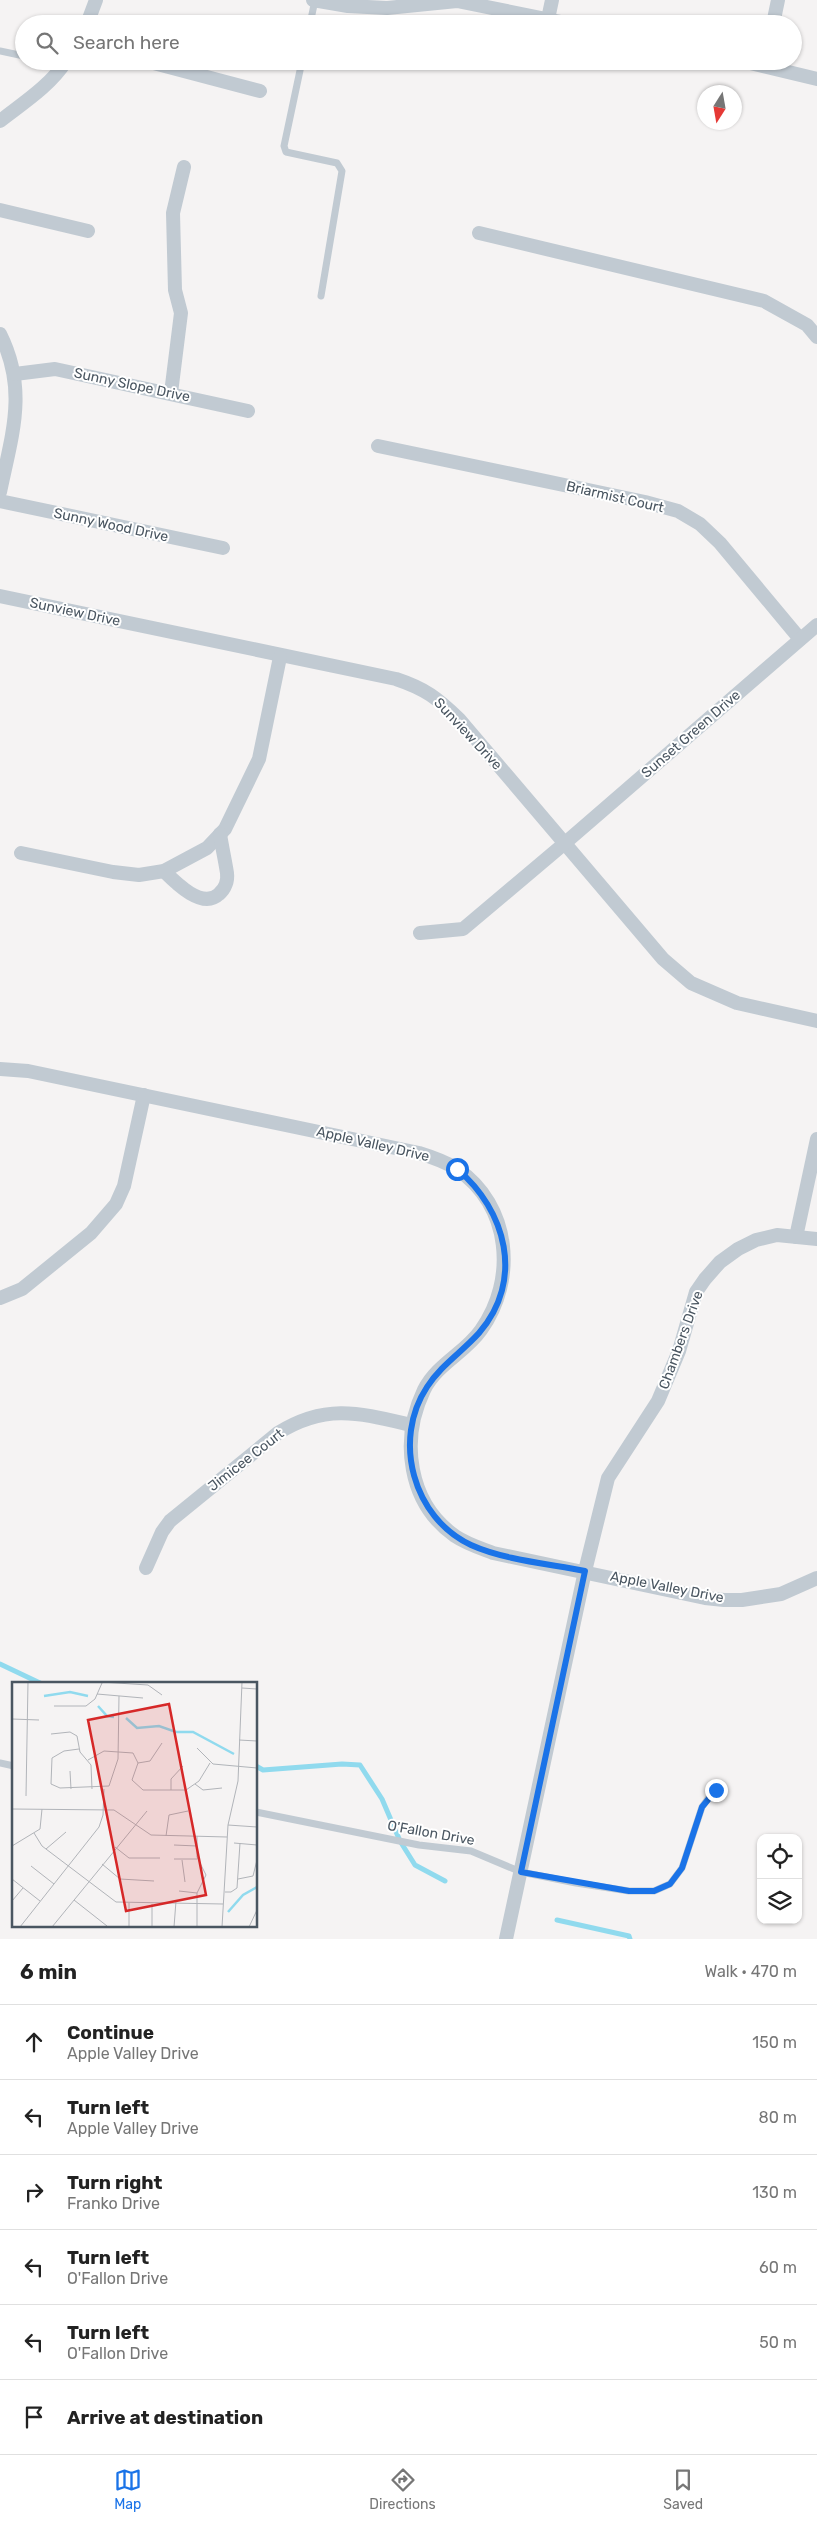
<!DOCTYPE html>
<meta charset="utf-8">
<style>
body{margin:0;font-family:Rubik,sans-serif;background:#f2f2f2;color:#222}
.controls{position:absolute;right:15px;bottom:15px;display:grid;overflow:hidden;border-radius:10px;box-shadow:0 1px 4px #0004}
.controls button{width:45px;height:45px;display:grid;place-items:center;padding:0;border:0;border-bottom:1px solid #e0e0e0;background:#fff;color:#222;font:25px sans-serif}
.compass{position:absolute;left:697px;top:85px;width:45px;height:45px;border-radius:50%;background:#fff;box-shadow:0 1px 4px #0004;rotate:191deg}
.stop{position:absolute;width:15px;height:15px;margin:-11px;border:4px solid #1a73e8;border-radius:50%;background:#fff}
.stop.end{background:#1a73e8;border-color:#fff;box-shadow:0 1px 5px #0008}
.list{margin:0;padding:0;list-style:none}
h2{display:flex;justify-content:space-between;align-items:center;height:65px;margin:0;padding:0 20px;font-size:21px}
h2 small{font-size:16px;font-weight:400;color:#767676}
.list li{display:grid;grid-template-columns:32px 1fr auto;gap:15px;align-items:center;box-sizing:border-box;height:75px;padding:0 20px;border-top:1px solid #e0e0e0}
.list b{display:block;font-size:19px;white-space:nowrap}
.list p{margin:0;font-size:16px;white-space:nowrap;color:#767676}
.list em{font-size:16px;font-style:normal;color:#767676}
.icon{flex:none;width:28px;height:28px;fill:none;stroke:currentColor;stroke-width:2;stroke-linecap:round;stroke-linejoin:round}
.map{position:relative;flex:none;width:817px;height:1939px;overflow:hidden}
.search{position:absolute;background:#fff;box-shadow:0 1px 4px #0004;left:15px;right:15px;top:15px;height:55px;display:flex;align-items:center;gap:12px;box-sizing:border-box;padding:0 18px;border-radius:28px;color:#767676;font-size:19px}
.sheet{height:515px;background:#fff}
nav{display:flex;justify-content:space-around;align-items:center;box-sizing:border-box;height:70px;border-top:1px solid #e0e0e0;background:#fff;font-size:14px;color:#767676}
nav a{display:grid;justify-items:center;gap:2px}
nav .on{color:#1a73e8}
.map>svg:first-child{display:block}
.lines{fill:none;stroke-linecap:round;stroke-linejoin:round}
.stream{stroke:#90daee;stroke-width:5}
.lane{stroke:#c1cad2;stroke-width:7}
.street{stroke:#c1cad2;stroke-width:14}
.route{stroke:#1a73e8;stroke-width:6}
.labels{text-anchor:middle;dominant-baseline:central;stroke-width:4;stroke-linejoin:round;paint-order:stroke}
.street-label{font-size:14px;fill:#4a5661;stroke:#fff}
.inset-river{fill:none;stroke:#90daee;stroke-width:2.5}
.inset-road{fill:none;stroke:#b1b4b9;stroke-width:1}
.view{fill:#d62828;fill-opacity:0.15;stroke:#d62828;stroke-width:2.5}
.inset-edge{fill:none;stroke:#4a5661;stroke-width:2.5}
</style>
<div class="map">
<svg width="817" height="1939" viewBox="0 0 817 1939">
<rect width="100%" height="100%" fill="#f5f3f3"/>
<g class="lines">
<g class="stream">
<path d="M0,1664L40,1683"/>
<path d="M256,1766L263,1770L342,1764L360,1765L382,1799L400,1841L415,1865L445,1881"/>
<path d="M557,1920L629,1936L630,1939"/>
</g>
<g class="lane">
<path d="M310,24L315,0"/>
<path d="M0,51L24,56"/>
<path d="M42,61L60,70"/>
<path d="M302,61L284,146L286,152L337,163L342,171L321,296"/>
<path d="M0,1763L14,1766"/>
<path d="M256,1812L419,1845L471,1851L521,1872L576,1883L629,1891H654L670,1884L682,1868L702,1807L715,1789"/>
</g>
<g class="street">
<path d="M313,0L348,6L387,8L457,1L571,24"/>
<path d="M548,19L552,0"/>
<path d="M87,24L96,0"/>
<path d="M773,24L778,0"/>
<path d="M146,61L260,91"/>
<path d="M742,61L817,79"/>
<path d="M0,121C23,103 50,86 66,61"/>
<path d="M0,210L88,231"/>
<path d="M479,233L764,301L807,325L817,337"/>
<path d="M0,334C28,390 12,434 0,492"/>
<path d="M15,374L55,369L248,411"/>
<path d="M171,393L181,313L175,290L173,213L184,167"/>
<path d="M378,446L645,502L678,511L700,524L720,543L800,639"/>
<path d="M0,501L223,548"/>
<path d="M0,596L396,679C426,689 437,698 459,719L663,959L691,983L737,1003L817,1021"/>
<path d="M21,853L113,872L139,875L164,871L207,848L225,829L259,759L280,657"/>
<path d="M164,871C175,882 202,910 219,894C225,889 228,881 227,873C225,860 222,847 220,834"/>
<path d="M420,933L463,929L565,843L817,625"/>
<path d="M0,1069L28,1071L419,1153C432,1157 446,1162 457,1169C511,1205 517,1280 481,1330C465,1353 437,1364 424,1390C400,1440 408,1503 455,1536C467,1544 480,1548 493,1553L705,1598L724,1600H742L781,1594L817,1578"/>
<path d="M796,1237L817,1139"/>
<path d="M0,1298L22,1289L91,1233L116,1204L124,1186L144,1095"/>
<path d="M146,1568L162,1532L170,1521L278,1433C326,1403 360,1413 411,1425"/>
<path d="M506,1939L585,1571L608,1478L658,1401L679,1351L696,1292L705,1279L720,1262L738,1249L756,1240L777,1235L817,1239"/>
</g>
</g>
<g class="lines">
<path class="route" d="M457,1169C506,1210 525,1280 479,1333C462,1352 441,1365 427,1387C392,1440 413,1518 471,1545C504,1560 550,1564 585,1571L521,1872L629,1891H654L670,1884L682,1868L702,1807L716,1790"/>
</g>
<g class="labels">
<g class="street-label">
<text transform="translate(132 385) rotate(12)">Sunny Slope Drive</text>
<text transform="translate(615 497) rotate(13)">Briarmist Court</text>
<text transform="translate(111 525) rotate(12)">Sunny Wood Drive</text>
<text transform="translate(75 612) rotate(12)">Sunview Drive</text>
<text transform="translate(468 734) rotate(47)">Sunview Drive</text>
<text transform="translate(691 734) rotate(-41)">Sunset Green Drive</text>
<text transform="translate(373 1144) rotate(13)">Apple Valley Drive</text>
<text transform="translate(681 1340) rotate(-70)">Chambers Drive</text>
<text transform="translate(246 1460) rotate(-38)">Jimicee Court</text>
<text transform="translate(667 1587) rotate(11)">Apple Valley Drive</text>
<text transform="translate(431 1833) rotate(10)">O'Fallon Drive</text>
</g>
</g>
<g transform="translate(12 1682)">
<rect width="245" height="245" fill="#f5f3f3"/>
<path class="inset-river" d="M32,14L58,10L76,14M86,24L95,34L102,35M114,36L125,46L147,44L164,50H181L222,72M216,230L231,213L245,205"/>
<path class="inset-road" d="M89,0L136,3L150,13M230,6L245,7M85,12L131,16M42,24H74L83,17L90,1M0,37L27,38M39,52L58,50L65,54L68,70L79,83L80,107M227,58L245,59M185,66L201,82L245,86M67,67L52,69L40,76L39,102L48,106L97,104L106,77L107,14M76,78L92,69L121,71L126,81L120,98L131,108H174L187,99L198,81M126,81L138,79L150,61M58,89L59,107M183,102L191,108L210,106M159,108V97L171,84M14,114L16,0M0,127L102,128L139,153L215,155M216,143L245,145M22,151L30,164L104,220L211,222M154,154L157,133L176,129M222,161L245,163M162,163L185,164M0,164L28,147L30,127M103,165L117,176H148M34,167L54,150M162,177H185M170,178L173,200M90,182L108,197L142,199M19,184L42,202M0,197L28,219M226,197L241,194L245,178M167,209L185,211M213,210H219L225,206L228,161M62,218L95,244M0,219L11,206M8,245L87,145L91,133L92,107M40,245L135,129M117,245V221M140,245V222M162,245L164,219M185,245V211L194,193L185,175V154M210,245L216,143L226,99L230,0M237,245L245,228"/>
<path class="view" d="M157,22L194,213L114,229L76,38Z"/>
<rect width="245" height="245" class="inset-edge"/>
</g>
</svg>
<div class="controls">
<button><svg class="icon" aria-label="locate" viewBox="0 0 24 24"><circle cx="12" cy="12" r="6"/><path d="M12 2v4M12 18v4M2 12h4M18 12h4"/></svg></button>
<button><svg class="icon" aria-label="layers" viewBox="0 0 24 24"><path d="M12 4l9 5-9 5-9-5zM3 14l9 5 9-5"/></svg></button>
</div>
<svg class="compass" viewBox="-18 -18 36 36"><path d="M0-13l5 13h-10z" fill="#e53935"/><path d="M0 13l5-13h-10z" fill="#767676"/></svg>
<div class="stop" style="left:457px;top:1169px"></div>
<div class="stop end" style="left:716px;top:1790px"></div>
<div class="search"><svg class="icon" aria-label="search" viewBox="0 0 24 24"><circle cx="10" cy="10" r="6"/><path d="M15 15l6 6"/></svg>Search here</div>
</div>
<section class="sheet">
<h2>6 min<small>Walk · 470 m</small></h2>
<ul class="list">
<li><svg class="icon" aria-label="ahead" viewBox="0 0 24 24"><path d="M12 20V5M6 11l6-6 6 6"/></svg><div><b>Continue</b><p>Apple Valley Drive</p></div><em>150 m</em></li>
<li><svg class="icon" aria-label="left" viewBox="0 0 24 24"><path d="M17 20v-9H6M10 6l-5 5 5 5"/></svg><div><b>Turn left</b><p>Apple Valley Drive</p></div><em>80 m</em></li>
<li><svg class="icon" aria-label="right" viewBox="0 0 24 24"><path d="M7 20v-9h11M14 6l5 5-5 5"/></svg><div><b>Turn right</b><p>Franko Drive</p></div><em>130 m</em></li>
<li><svg class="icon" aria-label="left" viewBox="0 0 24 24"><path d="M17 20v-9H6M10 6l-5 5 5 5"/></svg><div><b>Turn left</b><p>O'Fallon Drive</p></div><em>60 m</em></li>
<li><svg class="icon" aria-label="left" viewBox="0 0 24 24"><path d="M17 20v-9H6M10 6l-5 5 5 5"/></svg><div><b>Turn left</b><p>O'Fallon Drive</p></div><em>50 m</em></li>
<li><svg class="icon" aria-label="arrive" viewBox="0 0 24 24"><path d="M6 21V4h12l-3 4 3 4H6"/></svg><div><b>Arrive at destination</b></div></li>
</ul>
</section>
<nav>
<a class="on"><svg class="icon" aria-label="map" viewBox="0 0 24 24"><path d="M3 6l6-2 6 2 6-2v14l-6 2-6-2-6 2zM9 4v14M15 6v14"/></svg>Map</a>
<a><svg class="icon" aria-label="directions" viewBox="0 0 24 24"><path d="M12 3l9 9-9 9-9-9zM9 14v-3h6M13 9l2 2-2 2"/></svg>Directions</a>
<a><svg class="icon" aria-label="saved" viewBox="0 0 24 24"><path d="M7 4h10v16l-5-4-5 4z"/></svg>Saved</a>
</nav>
